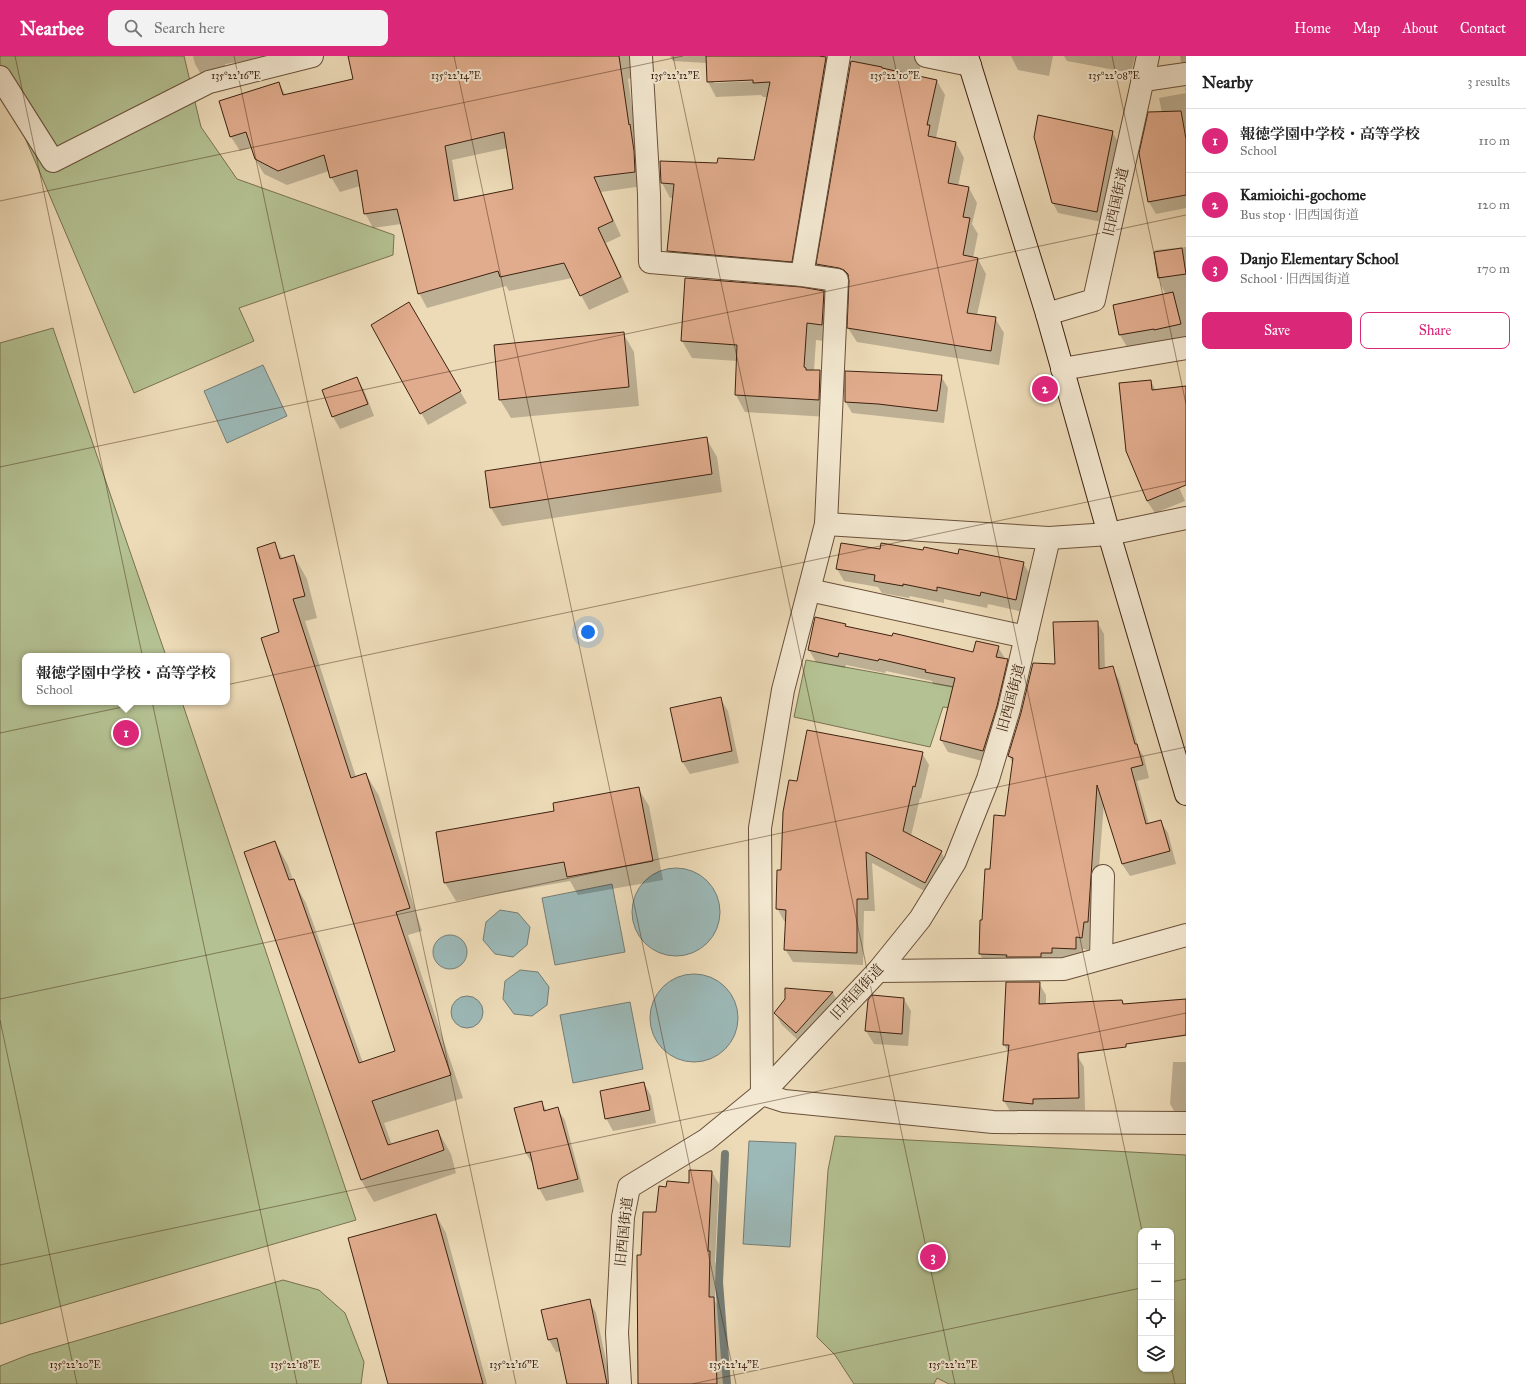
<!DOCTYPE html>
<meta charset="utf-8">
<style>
body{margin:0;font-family:"IM FELL Great Primer","Noto Serif JP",serif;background:#f2f2f2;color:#222}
.controls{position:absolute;right:12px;bottom:12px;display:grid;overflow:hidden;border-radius:8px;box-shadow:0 1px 3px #0004}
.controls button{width:36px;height:36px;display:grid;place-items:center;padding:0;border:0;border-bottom:1px solid #e0e0e0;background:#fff;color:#222;font:20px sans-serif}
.you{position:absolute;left:588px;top:576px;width:14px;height:14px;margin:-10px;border:3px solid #fff;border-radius:50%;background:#1a73e8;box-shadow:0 0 0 6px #1a73e833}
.badge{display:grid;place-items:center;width:26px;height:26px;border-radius:50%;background:#db2777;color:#fff;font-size:13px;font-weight:700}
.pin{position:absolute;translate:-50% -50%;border:2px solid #fff;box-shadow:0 1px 4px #0006}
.popup{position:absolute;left:22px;top:597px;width:208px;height:52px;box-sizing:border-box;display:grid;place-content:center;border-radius:8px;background:#fff;filter:drop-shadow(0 1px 3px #0005);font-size:13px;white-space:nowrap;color:#767676}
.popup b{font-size:15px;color:#222}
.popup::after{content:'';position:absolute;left:50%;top:100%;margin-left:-8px;border:8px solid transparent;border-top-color:#fff}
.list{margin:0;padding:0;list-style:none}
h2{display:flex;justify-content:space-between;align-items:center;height:52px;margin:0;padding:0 16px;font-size:17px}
h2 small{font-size:13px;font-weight:400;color:#767676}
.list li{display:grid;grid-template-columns:26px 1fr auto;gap:12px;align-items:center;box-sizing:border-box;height:64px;padding:0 16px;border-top:1px solid #e0e0e0}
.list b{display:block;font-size:15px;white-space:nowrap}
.list p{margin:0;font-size:13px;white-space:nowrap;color:#767676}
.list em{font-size:13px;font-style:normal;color:#767676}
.actions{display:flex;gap:8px;padding:12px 16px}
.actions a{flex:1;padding:9px 0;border:1px solid #db2777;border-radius:8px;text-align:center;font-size:14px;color:#db2777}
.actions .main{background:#db2777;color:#fff}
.icon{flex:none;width:22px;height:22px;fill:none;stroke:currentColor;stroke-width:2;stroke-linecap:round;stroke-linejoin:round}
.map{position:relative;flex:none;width:1186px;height:1328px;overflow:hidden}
header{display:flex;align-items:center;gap:24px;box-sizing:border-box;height:56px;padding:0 20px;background:#db2777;color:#fff}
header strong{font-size:19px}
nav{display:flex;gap:22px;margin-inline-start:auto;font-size:14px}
.search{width:280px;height:36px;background:#f2f2f2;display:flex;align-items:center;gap:10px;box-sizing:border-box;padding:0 14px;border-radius:8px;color:#767676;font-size:15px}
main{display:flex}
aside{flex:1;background:#fff}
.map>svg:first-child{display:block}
.green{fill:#b4c192;stroke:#797251;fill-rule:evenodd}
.water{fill:#9cb9b8;stroke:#767d75}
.shadow{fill:#0003;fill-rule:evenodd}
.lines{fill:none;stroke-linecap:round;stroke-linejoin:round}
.stream{stroke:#767d75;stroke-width:8}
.building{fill:#e1ac8d;stroke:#3e2210;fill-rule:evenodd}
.street-casing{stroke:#6a503a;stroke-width:24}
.secondary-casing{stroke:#3e2210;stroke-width:24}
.street{stroke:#f3e8d1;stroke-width:22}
.secondary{stroke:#f3e8d1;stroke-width:22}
.ticks{fill:none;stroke:#3e2210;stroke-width:1;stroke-opacity:0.45}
.labels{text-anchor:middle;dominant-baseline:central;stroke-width:4;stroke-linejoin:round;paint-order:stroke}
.street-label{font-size:14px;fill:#3e2210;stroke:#f3e8d1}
.ticks-label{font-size:10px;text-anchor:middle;fill:#3e2210;stroke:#f3e8d1;stroke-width:4;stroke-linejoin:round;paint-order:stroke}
</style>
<header>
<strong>Nearbee</strong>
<div class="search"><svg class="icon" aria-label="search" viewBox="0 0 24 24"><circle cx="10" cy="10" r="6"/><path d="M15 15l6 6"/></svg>Search here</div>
<nav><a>Home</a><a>Map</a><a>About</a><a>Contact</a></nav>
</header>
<main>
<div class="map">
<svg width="1186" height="1328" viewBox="0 0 1186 1328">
<rect width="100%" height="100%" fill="#eddbb8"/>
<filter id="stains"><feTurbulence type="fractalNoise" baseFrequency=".005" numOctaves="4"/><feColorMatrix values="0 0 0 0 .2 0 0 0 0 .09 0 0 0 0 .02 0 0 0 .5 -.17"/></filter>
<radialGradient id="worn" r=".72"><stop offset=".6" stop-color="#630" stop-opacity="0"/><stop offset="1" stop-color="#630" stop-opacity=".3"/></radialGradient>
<g class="green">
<path d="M0,0H184L201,71L237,123L394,179L393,199L239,252L254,285L134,337L23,77L0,29Z"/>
<path d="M53,272L166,600H25V646H182L356,1164L0,1268V287Z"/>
<path d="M806,604L993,638L989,657L943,651L930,691L794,661Z"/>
<path d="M835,1080L1186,1099V1328H949L937,1322L934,1328H854L835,1299L817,1281L828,1114ZM1141,1175H1171V1313H1141Z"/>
<path d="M283,1224L319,1234L345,1257L364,1306L361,1328H0V1310L28,1299Z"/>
</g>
<g class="water">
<path d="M263,309L287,360L227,387L204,335Z"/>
<circle cx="676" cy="856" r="44"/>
<path d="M612,828L625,896L555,909L542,842Z"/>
<path d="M500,854L518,857L530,871L527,889L513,901L495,898L483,884L486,866Z"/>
<circle cx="450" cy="896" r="17"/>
<path d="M520,914L538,916L549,931L547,949L532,960L514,958L503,943L505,925Z"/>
<circle cx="694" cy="962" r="44"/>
<circle cx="467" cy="956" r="16"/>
<path d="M630,946L643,1013L573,1027L560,959Z"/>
<path d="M749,1085L796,1087L790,1191L743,1188Z"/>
</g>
<g class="shadow">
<path d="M193,0H276L225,8L227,17L203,22L195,8Z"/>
<path d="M366,0H633L635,21L628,23L643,130L601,136L621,180L606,187L629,236L589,254L572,222L509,235L506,230L427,252L419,237L401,168L373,172L365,157L360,130L340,136L331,121L329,115L287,129L264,118L255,103L252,91L240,95L231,81L220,46L279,27L286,40L354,24ZM507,92L514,134L459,145L452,104Z"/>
<path d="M670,0H923L918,21L937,25L945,39L936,82L956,87L964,102L958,130L969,132L977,147L972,168L978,178L973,202L978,203L986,218L977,259L995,262L1004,277L999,309L857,286L848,272L850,227L826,223L818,208L852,3L851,2L843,3L800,220L676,209L668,195L674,142H670L662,127L718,108L754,105L768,41H763L761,39L716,41L708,26L707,7L673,5ZM758,23V25L714,27V25Z"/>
<path d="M1011,0H1053L1049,20L1018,14Z"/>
<path d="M1064,0H1135L1131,17L1067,5Z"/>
<path d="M1180,0H1186V15L1181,6Z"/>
<path d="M1186,31V152L1156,158L1149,146L1162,57L1159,42L1186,37L1185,32Z"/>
<path d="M1112,76L1118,86L1102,166L1058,157L1053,147Z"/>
<path d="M1186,191V281L1163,286L1162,285L1127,291L1120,279L1114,250L1166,239L1161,229L1155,194Z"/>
<path d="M686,223L823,236L833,253L832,286L816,284L814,315H820L830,332L828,361L745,356L736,339L737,305L692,302L682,285Z"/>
<path d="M408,248L467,347L428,369L372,270Z"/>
<path d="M623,277L634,296L639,350L511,362L500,344L495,290Z"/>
<path d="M941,320L948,332L944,367L852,357L845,345Z"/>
<path d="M357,322L364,334L374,360L340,373L333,361Z"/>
<path d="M1151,325L1156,335L1186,331V427L1178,429L1185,445L1155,457L1147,445Z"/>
<path d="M706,382L717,401L722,436L502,470L491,452Z"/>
<path d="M274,488L283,503L294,500L307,523L317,562L305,565L356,721L366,718L379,740L422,875L408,879L463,1042L384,1067L392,1089L438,1075L451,1098L456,1117L374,1146L361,1124L245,796L275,786L288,809L293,824L306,847L363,1007L397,996L280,576Z"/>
<path d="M881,494L959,500L1023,507L1031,520L1023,556L988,548L987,552L944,543V547L910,540L909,542L882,537L878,531L844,525L837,513Z"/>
<path d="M1097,566L1104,578L1105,613L1112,611L1119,624L1139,693L1144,701L1149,722L1137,725L1149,768L1160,765L1168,777L1176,808L1130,820L1122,808L1104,746L1094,878H1090L1089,894L1083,893L1082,905L987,910L980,898L983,865L991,814L1006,761L1013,708L1009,700L1056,609Z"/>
<path d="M845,569L847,572L974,597L998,591L1014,617L990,707L948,696L941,684L954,632L933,628L932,625L886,615L885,617L846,609L845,612L816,606L809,594Z"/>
<path d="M720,642L728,655L739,707L690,718L682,705Z"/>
<path d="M922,697L929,709L921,743L920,742L911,780L941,796L948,808L932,839L872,807L875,855H864L863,909L793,906L785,893L787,865H784L777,852L798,726Z"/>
<path d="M638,732L649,750L663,824L578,839L570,825L456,845L445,827L556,756Z"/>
<path d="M1039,927L1046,939V949L1122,946L1124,949L1186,944V980L1069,993L1077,999L1084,1011L1085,1054L1011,1057L1004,1045L1009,998L1004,988Z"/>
<path d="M786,933L833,937L840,949L803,989L782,969L775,957L786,944Z"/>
<path d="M904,943L911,955L908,990L874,988L866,975L869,944Z"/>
<path d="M1173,1006H1186V1061L1177,1060L1170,1048Z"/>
<path d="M644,1027L651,1040L656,1067L613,1075L606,1062Z"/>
<path d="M541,1046L547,1055L557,1052L565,1064L584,1136L546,1145L539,1132L533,1109L526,1097L515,1053Z"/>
<path d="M712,1116L719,1128L715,1205L716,1209L715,1245L721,1255L724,1328H639L642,1200L667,1132L690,1128Z"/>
<path d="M436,1159L446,1177L487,1328H389Z"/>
<path d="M589,1244L596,1257L611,1328H568L561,1295L556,1296L549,1284Z"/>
</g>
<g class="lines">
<path class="stream" d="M725,1098L719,1226L727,1328"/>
</g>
<g class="building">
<path d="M348,0H619L629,69L630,68L634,95L635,116L594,121L613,165L598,172L621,221L580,240L564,207L500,221L498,215L418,238L397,153L364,158L357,114L330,122L324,99L278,115L255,103L246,76L230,81L219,45L279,26L283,39L353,23ZM504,76L513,133L454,145L445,90Z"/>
<path d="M706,0H819L826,1L792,206L667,195L674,128L661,127L660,105L717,107L718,102L754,104L770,26L753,27V24L707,26Z"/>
<path d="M851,5L882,11V12L937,24L927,69H930L928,80L956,86L948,127L969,131L963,161L970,162L963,199L978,202L967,257L996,261L991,295L847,272L849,225L848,218L844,214L839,212L816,208Z"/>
<path d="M1181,55L1186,83V139L1148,146L1139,97L1148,56Z"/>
<path d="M1038,59L1113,75L1097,156L1052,147L1034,81Z"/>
<path d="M1182,192L1186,218L1158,222L1154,196Z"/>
<path d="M685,222L801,231L824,235L822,269L807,267L804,311L806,312V314H820L819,344L735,339L737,289L681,285Z"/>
<path d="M1173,236L1181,268L1154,274V273L1119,279L1113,249Z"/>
<path d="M409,246L461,335L420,358L371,269Z"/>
<path d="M624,276L629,331L499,344L494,289Z"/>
<path d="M845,315L942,319L937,355L878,348L845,346Z"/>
<path d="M357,321L368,348L332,361L322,334Z"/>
<path d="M1151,324L1152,334L1186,330V429L1147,445L1126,395L1119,327Z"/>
<path d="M707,381L712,418L490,452L485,415Z"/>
<path d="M275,486L280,503L294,499L305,540L293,543L351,722L366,717L410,852L396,856L451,1019L372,1045L388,1089L438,1074L444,1094L361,1124L244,796L275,785L289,824L294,823L359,1007L395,995L261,582L279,576L257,492Z"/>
<path d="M841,487L880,493L881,487L923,494L924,491L958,498L959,493L1024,506L1016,544L981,536L980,540L937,531V535L903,528V530L874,525L875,519L836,513Z"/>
<path d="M815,561L846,568L845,570L892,580L893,577L973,596L976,585L999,590L996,601L1008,603L997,650L983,695L940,684L955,622L925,616L926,614L879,603L878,605L839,597L838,601L808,594Z"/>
<path d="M1098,565L1099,613L1113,610L1135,688H1137L1143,709L1131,712L1146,768L1161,764L1170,795L1122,808L1097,729L1088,866H1084L1082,882L1076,881V893L1052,892V897H1041V901H1006L1007,899L979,898L980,864H982L985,813H990L994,759L1005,760L1013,702L1008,700L1021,657L1033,607L1055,608L1053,566Z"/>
<path d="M721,641L732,695L682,706L670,652Z"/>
<path d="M807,674L923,696L915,731L913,730L903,775L942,795L925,827L866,796L868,843H857V897L784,894L786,854L776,853L777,814H781L783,756L789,724L797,725Z"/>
<path d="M639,731L653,805L567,821L564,806L444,827L436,776L554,755L553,747Z"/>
<path d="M1006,926H1040L1039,948L1122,944L1123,948L1186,943V979L1126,988V991L1078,997L1079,1042L1033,1043V1048L1003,1045L1009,989H1003Z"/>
<path d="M785,932L833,936L796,977L774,957L785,943Z"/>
<path d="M872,939L904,942L902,978L865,975L868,944Z"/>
<path d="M644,1026L650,1054L605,1063L600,1035Z"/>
<path d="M542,1045L544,1055L558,1051L578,1123L538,1133L530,1096L526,1097L514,1052Z"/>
<path d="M689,1114L712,1115L708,1195H710L709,1241H714L717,1328H638L637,1199H641L643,1156H656L659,1130L666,1131L667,1125L689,1127Z"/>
<path d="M436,1158L483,1328H388L348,1182Z"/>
<path d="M590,1243L607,1328H567L557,1282L548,1284L541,1254Z"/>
</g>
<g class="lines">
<defs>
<g id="street">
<path d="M641,0L649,138L650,206L802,219L837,224L826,468L783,634L760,772L762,1038L784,1045L993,1066L1186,1067"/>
<path d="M926,0L970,9"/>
<path d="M0,21L53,105L209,26L312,0"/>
<path d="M1144,24L1186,18"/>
<path d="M802,219L839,0"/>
<path d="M1047,258L1094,244L1148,0"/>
<path d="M1062,313L1186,292"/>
<path d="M826,468L1049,482L1109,478L1186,462"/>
<path d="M809,534L1026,581"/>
<path d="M1101,902L1103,820"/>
<path d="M878,915L1064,913L1186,879"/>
<path d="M620,1328L617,1277L623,1161L629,1131L706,1084L762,1038L878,915L920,863L955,806L988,723L1009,653L1049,482"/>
</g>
<path id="secondary" d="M967,0L1047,258L1109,478L1186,738"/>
</defs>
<use href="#street" class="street-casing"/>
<use href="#secondary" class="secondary-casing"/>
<use href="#street" class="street"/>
<use href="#secondary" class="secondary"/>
</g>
<path class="ticks" d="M15,0L297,1328M234,0L516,1328M454,0L736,1328M673,0L955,1328M893,0L1142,1175M1112,0L1186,348M0,145L683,0M0,411L1186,159M0,677L1186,425M0,943L1186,691M0,964L77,1328M0,1209L1186,957M1171,1226L1186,1223M1171,1310L1175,1328M692,1328L1141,1232"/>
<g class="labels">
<g class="street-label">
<text transform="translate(1116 146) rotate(-77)">旧西国街道</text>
<text transform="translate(1011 642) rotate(-75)">旧西国街道</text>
<text transform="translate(857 936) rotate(-47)">旧西国街道</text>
<text transform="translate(624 1176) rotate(-84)">旧西国街道</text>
</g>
</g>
<g class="ticks-label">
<text x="236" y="23">135°22'16"E</text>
<text x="456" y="23">135°22'14"E</text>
<text x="675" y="23">135°22'12"E</text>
<text x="895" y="23">135°22'10"E</text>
<text x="1114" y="23">135°22'08"E</text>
<text x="75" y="1312">135°22'20"E</text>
<text x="295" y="1312">135°22'18"E</text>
<text x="514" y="1312">135°22'16"E</text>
<text x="734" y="1312">135°22'14"E</text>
<text x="953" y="1312">135°22'12"E</text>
</g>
<rect width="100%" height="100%" filter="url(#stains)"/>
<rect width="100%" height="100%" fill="url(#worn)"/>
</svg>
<div class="controls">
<button>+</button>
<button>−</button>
<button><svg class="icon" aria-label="locate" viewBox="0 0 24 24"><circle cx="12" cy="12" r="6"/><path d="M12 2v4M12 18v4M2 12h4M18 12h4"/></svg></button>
<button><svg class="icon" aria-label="layers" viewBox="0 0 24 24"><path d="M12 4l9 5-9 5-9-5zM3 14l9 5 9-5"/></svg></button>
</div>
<div class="you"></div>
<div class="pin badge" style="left:126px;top:677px">1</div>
<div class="popup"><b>報徳学園中学校・高等学校</b>School</div>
<div class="pin badge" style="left:1045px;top:333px">2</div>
<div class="pin badge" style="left:933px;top:1201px">3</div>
</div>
<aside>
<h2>Nearby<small>3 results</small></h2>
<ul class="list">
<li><span class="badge">1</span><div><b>報徳学園中学校・高等学校</b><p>School</p></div><em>110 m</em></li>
<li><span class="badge">2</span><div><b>Kamioichi-gochome</b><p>Bus stop · 旧西国街道</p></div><em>120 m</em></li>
<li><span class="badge">3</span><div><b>Danjo Elementary School</b><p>School · 旧西国街道</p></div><em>170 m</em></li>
</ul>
<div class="actions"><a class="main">Save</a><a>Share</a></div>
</aside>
</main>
